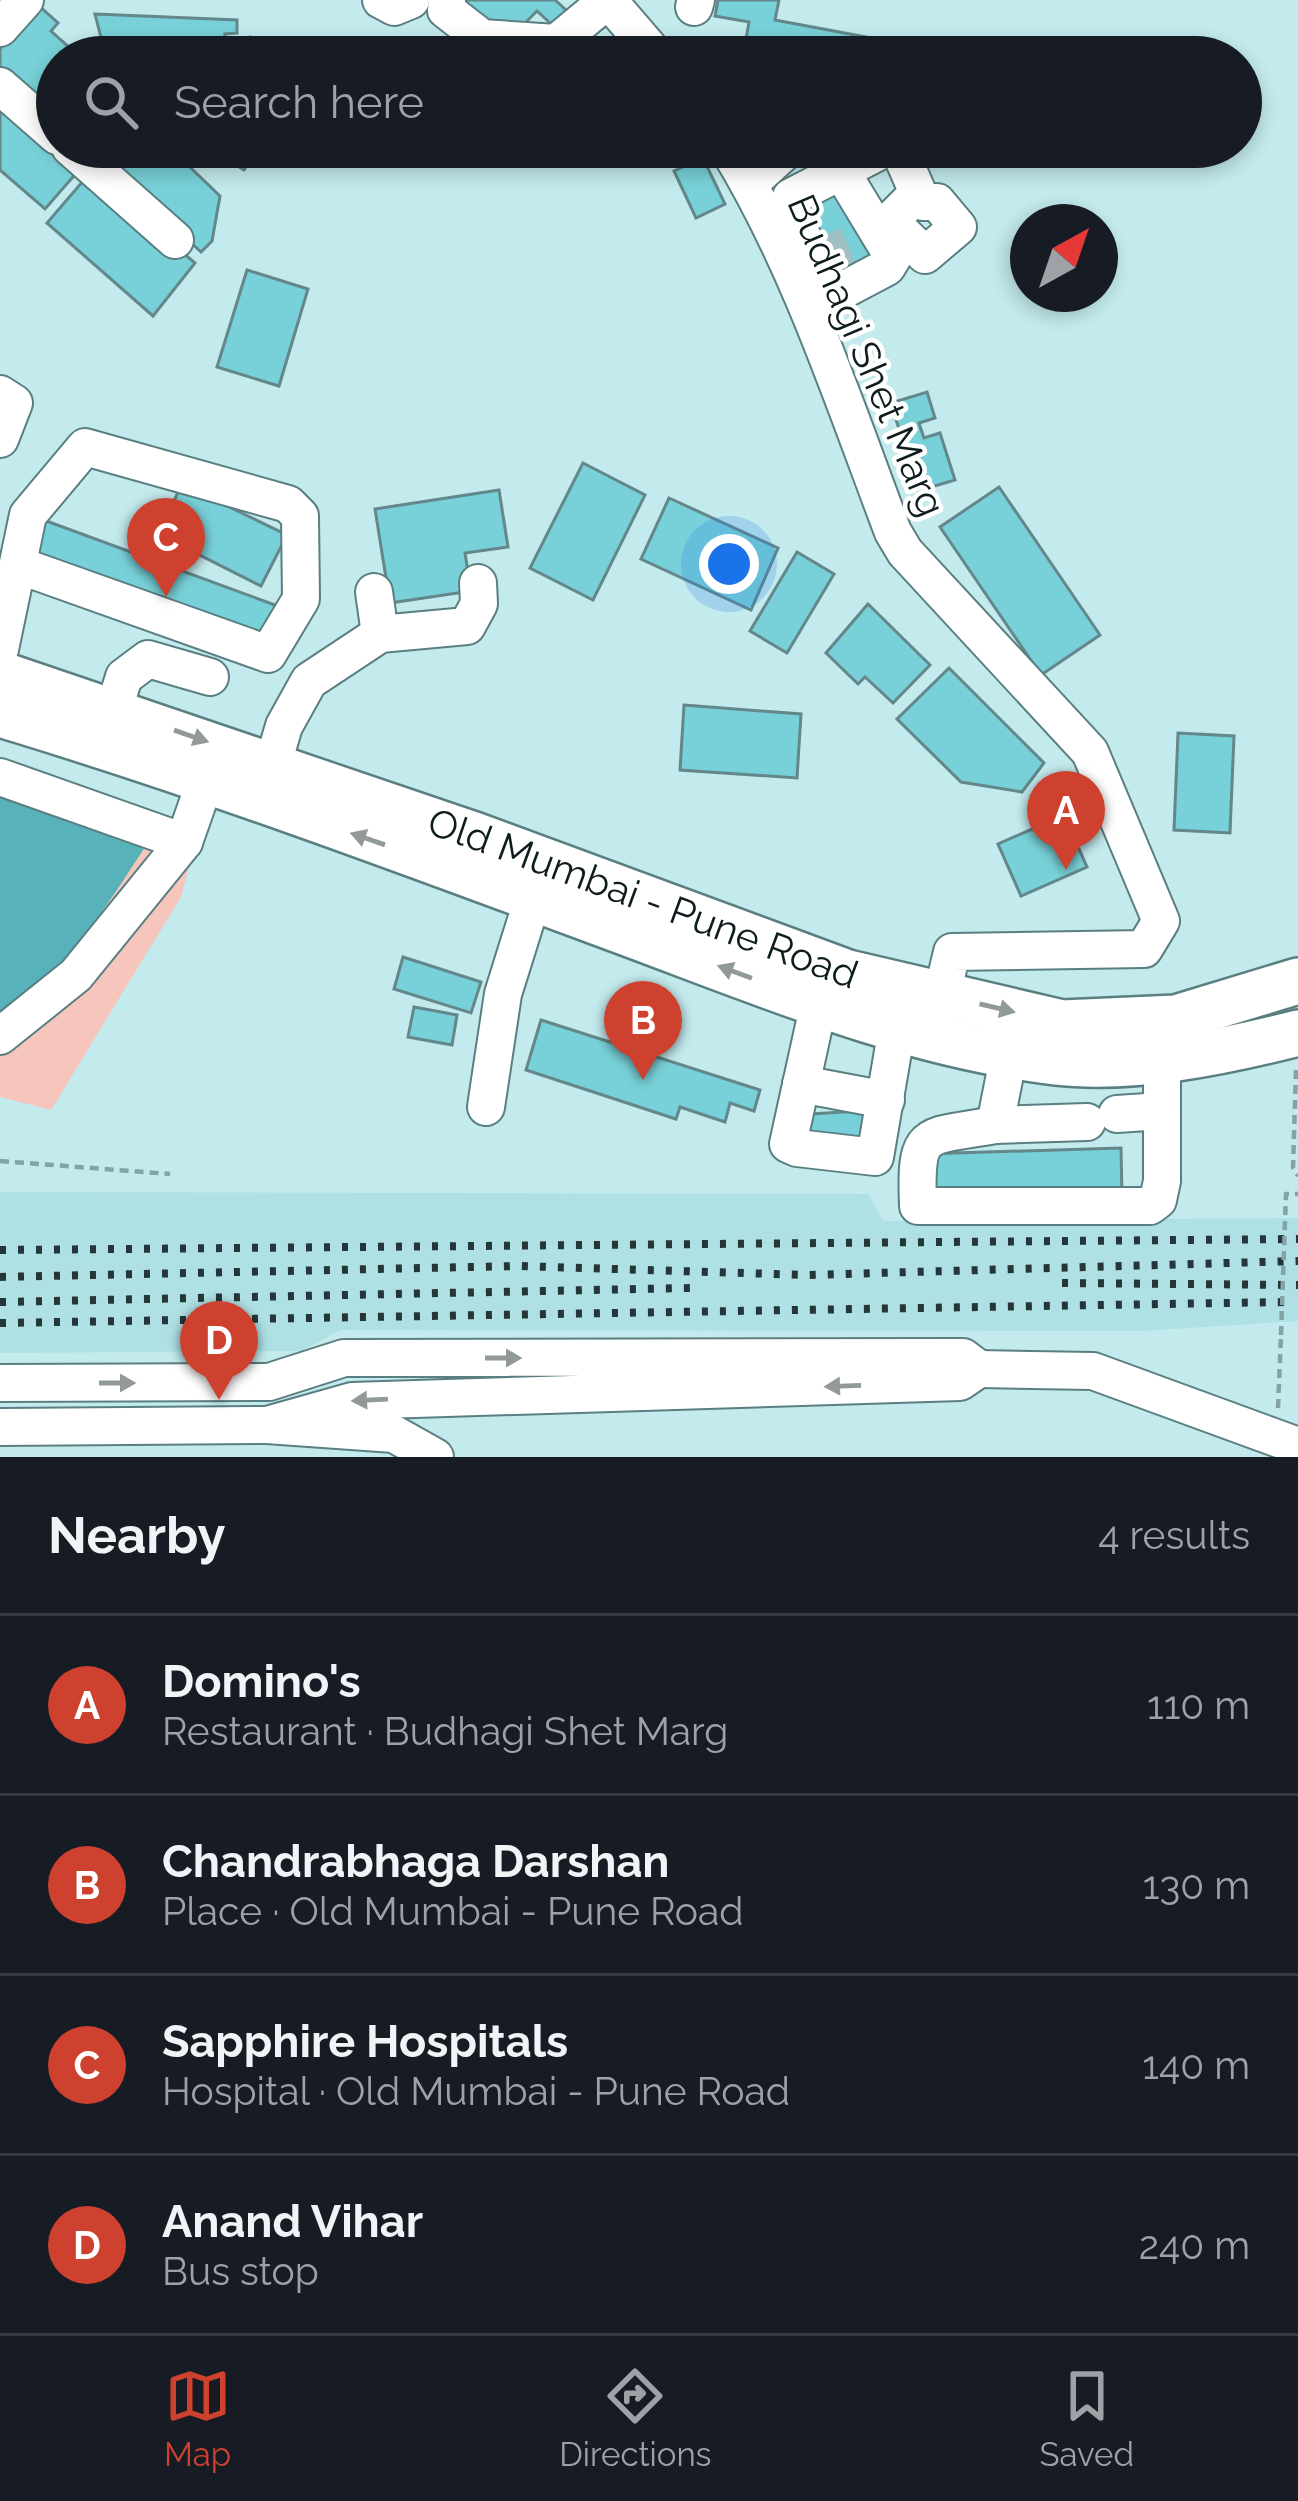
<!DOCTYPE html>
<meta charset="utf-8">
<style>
body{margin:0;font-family:Raleway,sans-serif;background:#242831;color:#f1f3f6}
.compass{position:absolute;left:1010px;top:204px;width:108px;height:108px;border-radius:50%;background:#171b24;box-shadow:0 6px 18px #0003;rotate:40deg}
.you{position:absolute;left:729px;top:564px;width:42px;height:42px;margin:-30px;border:9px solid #fff;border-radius:50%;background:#1a73e8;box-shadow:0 0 0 18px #1a73e833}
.badge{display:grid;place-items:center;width:78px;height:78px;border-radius:50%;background:#ce412e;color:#fff;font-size:39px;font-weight:700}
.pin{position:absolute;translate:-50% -99px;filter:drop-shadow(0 3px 6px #0008)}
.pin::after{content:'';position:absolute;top:63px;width:42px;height:36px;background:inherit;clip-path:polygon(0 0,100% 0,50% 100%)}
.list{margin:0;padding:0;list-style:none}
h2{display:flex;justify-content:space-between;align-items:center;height:156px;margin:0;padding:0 48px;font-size:51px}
h2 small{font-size:39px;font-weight:400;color:#9ea1a6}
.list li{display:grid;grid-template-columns:78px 1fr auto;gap:36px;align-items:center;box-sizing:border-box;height:180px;padding:0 48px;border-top:3px solid #363941}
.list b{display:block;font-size:45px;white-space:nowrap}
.list p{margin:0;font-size:39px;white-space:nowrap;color:#9ea1a6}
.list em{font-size:39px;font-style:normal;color:#9ea1a6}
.icon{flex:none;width:66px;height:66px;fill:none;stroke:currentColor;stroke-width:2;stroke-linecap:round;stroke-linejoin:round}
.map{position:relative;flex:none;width:1298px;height:1457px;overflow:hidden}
.search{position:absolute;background:#171b24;box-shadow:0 6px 18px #0003;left:36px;right:36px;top:36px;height:132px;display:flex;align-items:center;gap:30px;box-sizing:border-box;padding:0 42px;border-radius:66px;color:#9ea1a6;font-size:45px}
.sheet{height:876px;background:#171b24}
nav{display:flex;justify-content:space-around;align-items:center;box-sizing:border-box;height:168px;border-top:3px solid #363941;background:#171b24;font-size:33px;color:#9ea1a6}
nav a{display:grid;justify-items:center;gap:6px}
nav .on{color:#ce412e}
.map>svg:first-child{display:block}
.built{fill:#afe0e4}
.green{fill:#f6c6bd}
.water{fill:#58b2b9}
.building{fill:#78d1d8;stroke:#63878a;stroke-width:3}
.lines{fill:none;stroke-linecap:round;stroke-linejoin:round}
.minor-tunnel{stroke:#9fc1c3;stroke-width:36;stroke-dasharray:36 18;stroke-linecap:butt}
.minor-casing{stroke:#5a7f82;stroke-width:40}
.major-casing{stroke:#5a7f82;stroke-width:50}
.path{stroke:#84a3a5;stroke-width:4.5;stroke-dasharray:9 6;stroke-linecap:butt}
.minor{stroke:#fff;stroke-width:36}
.major{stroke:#fff;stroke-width:45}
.rail{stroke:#243637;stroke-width:8;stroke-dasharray:6 12;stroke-linecap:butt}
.path-bridge{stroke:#84a3a5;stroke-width:4.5;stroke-dasharray:9 6;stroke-linecap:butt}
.oneway{fill:#929999}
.labels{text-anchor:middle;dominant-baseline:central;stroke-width:9;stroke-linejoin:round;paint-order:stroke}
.street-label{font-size:39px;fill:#0d1c1d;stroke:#fff}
</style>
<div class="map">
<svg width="1298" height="1457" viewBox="0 0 1298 1457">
<rect width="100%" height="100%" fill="#c3eaed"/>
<path class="built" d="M0,1192L868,1194L883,1221L1298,1218V1321L1140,1331L340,1330L302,1351L0,1353Z"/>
<path class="green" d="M0,765L198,835L181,897L51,1110L0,1097Z"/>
<path class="water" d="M0,790L151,838C107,904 69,972 0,1014Z"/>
<g class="building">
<path d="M457,0H555L577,20L563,35L537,11L519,29L485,26Z"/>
<path d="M718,0H779L775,20L914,46L912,57H743L752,55L755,41L746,39L749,22L715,16Z"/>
<path d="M38,5L58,23L51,31L80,57H57V120L0,71V49Z"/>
<path d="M95,14L237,20V33L225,34L223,56L178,57L179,44L147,42L146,57H106Z"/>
<path d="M250,37L282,57H237Z"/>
<path d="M0,99L80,169L45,209L0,170Z"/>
<path d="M95,147H169L220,196L212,241L201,252L92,151Z"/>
<path d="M207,147H259L244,170Z"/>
<path d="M703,158L725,204L696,218L674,171Z"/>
<path d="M89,174L195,263L153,316L47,223Z"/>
<path d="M845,186L887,260L834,290L792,217Z"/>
<path d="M247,270L308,289L279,386L217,367Z"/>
<path d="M927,392L935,418L919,423L924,438L940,433L955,480L918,491L891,403Z"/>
<path d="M583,463L645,495L593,600L530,568Z"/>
<path d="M182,484L287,535L261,586L158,534Z"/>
<path d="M999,487L1100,635L1041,675L940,527Z"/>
<path d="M499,490L508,547L465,553L471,591L390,603L375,509Z"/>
<path d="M669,498L778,548L751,610L641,559Z"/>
<path d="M41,519L275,605L265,644L24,560Z"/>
<path d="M797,552L834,574L787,653L750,631Z"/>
<path d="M868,604L930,665L893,703L865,677L858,684L826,653Z"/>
<path d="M949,668L1044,763L1022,792L961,782L897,719Z"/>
<path d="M684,705L801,714L797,778L680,770Z"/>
<path d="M1178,733L1234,736L1230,833L1174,830Z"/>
<path d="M1064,815L1087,867L1021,896L998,844Z"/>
<path d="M403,957L481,982L471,1013L394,989Z"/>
<path d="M414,1007L457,1015L452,1045L408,1037Z"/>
<path d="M541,1020L760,1090L754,1111L730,1103L725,1122L680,1107L676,1119L526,1070Z"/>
<path d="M859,1111L878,1119L876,1149L794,1141L795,1115Z"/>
<path d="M1121,1148L1122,1196L923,1203L922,1154Z"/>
</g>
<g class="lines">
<path class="minor-tunnel" d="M815,260L873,233"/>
<defs>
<g id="minor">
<path d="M381,0L394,7L411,0"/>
<path d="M447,0L446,10L482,38L556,43L608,0"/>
<path d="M608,0L657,57"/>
<path d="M694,7L696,0"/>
<path d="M0,28L25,0"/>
<path d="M0,86L57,136"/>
<path d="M70,147L175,240"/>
<path d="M727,147C799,264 844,403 893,532L905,552L1090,752L1161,921L1144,949L952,952L936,1020"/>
<path d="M898,147L922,202H937L958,227L925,255L890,221L918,193"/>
<path d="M841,171L893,257L887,267L834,295L787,208L791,197L888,147"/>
<path d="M749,184L790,147"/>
<path d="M0,394L14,403L0,439"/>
<path d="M374,592L380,634"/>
<path d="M0,649L28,515L85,447L288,504L300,516L301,599L268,654L18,565"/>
<path d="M114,709L124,677L148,659L210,677"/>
<path d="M0,777L184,842L76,975L0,1036"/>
<path d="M265,791L284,726L309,681L380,634L467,626L479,604L478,583"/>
<path d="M184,842L205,782"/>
<path d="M819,1003L788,1144L797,1148L875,1157L897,1028"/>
<path d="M1009,1054L995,1125C923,1138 915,1127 918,1206H1150L1158,1200L1162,1181V1058"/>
<path d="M801,1084L886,1100"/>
<path d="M486,1107L503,994L533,898"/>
<path d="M1117,1114L1162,1111"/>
<path d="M995,1125L1087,1122"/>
<path d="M979,1369L1093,1371L1298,1446"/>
<path d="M0,1383L269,1382L344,1358L963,1357L979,1369L960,1382L352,1401L267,1425"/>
<path d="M0,1427L267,1425L394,1434L435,1457"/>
</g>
<g id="major">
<path id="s1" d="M0,674L477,836L848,973L1062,1023L1176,1018L1298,981"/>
<path d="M0,714C206,776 409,852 611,927C755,980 900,1043 1055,1062C1132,1071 1223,1052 1298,1033"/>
</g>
</defs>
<use href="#minor" class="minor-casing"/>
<use href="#major" class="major-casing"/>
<g class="path">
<path d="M1296,1070L1293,1168L1298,1176"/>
<path d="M0,1161L170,1174"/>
<path d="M1278,1408L1281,1335"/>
</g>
<use href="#minor" class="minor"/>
<use href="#major" class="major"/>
<g class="rail">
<path d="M0,1250L1298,1239"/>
<path d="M0,1277L519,1266L807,1275L1298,1261"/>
<path d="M1062,1283L1298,1285"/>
<path d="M0,1302L690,1288"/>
<path d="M0,1323L1286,1302"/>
</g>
<path class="path-bridge" d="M1281,1335L1286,1194H1298"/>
</g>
<defs><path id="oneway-solid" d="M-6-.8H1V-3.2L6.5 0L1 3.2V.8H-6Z" transform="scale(3)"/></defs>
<g class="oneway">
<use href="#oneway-solid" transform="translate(191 736) rotate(19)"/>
<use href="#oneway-solid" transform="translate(368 839) rotate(-161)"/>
<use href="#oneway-solid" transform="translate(735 972) rotate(-160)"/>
<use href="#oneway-solid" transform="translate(997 1008) rotate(13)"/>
<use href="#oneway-solid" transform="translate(503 1358)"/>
<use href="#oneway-solid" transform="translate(117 1383)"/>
<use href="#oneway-solid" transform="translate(843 1386) rotate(178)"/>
<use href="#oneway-solid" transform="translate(370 1400) rotate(177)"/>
</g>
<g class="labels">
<g class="street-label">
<text transform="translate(867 355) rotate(67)">Budhagi Shet Marg</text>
<text stroke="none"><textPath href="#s1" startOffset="681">Old Mumbai - Pune Road</textPath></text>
</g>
</g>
</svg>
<svg class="compass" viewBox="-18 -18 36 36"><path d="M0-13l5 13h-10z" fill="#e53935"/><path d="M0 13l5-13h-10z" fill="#9ea1a6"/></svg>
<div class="you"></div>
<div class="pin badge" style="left:1066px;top:870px">A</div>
<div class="pin badge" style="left:643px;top:1080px">B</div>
<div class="pin badge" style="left:166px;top:597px">C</div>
<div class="pin badge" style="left:219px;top:1400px">D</div>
<div class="search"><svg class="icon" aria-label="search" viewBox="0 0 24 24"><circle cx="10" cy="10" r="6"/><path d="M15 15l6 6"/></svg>Search here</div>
</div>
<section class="sheet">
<h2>Nearby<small>4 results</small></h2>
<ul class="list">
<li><span class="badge">A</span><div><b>Domino's</b><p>Restaurant · Budhagi Shet Marg</p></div><em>110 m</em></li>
<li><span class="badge">B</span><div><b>Chandrabhaga Darshan</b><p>Place · Old Mumbai - Pune Road</p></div><em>130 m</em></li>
<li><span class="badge">C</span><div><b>Sapphire Hospitals</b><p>Hospital · Old Mumbai - Pune Road</p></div><em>140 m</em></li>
<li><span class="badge">D</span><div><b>Anand Vihar</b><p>Bus stop</p></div><em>240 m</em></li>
</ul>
</section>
<nav>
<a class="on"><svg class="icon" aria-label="map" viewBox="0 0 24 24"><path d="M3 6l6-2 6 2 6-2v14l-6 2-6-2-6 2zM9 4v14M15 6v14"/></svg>Map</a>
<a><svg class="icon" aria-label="directions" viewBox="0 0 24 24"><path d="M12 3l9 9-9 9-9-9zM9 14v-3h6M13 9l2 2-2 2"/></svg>Directions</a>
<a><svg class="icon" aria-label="saved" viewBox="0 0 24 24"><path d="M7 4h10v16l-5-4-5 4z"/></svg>Saved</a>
</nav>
